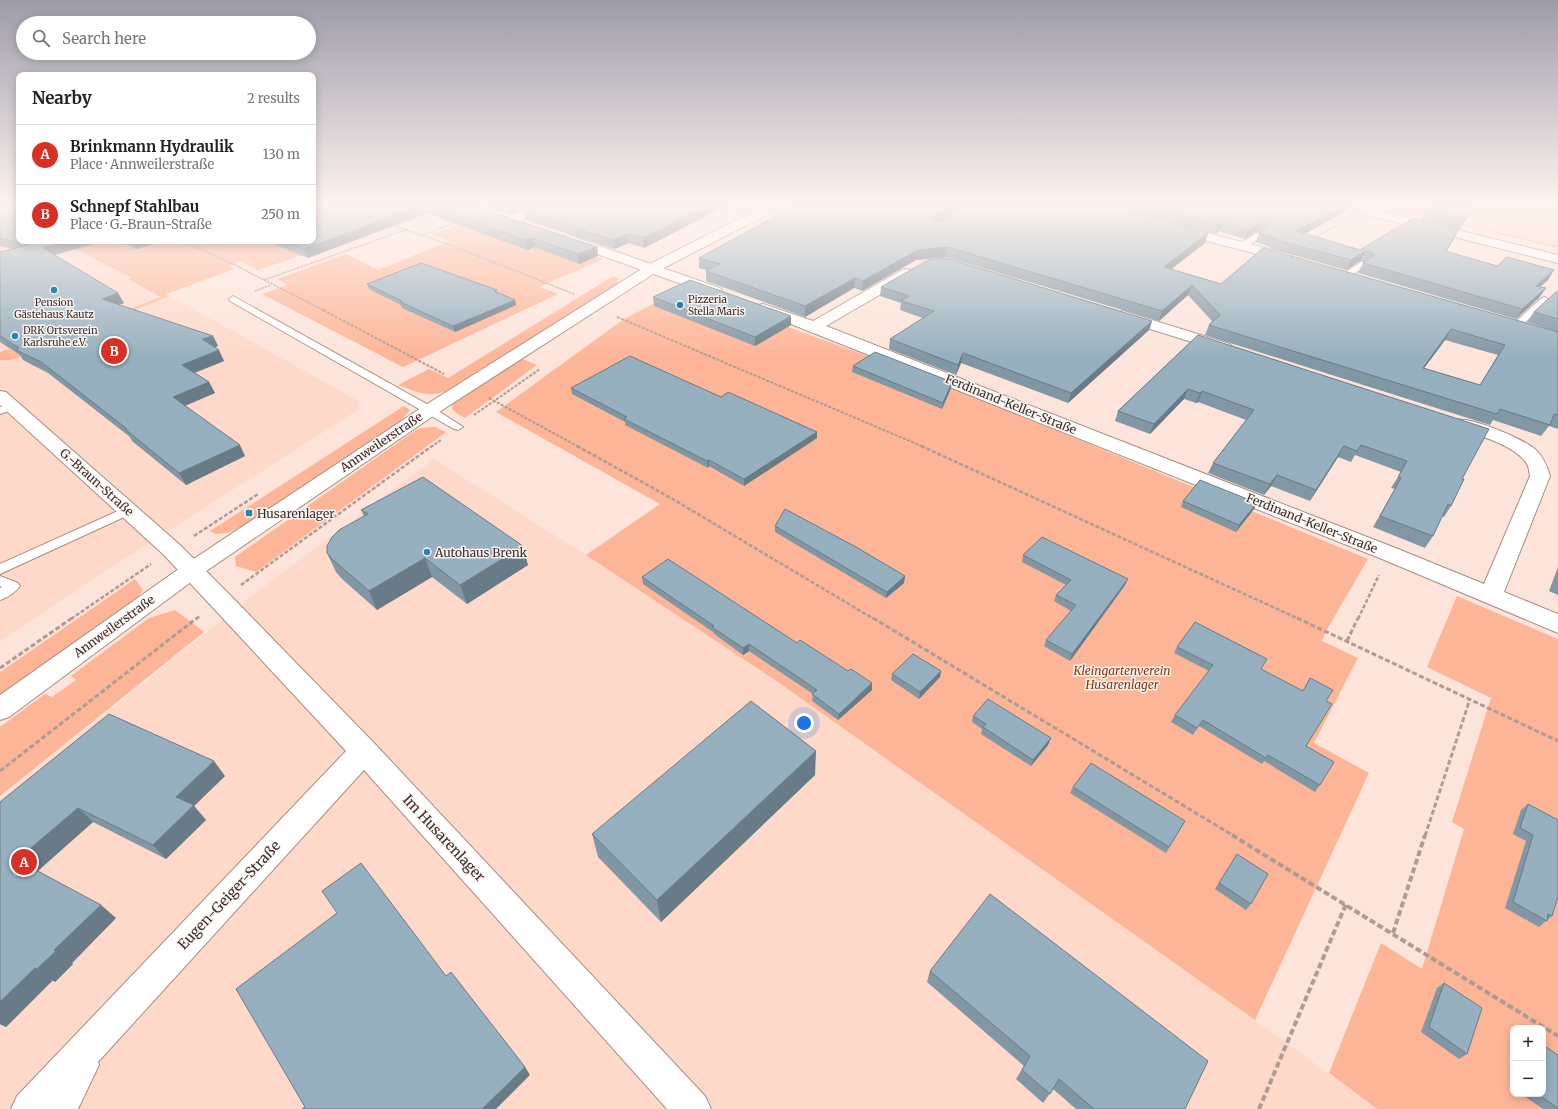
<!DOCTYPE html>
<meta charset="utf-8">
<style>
body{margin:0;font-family:Merriweather,serif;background:#f2f2f2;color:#222}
.controls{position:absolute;right:12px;bottom:12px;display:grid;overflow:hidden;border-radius:8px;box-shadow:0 2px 10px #0003}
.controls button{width:36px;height:36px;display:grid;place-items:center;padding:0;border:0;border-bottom:1px solid #e0e0e0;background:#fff;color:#222;font:20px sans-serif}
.you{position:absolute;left:804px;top:723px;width:14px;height:14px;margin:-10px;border:3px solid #fff;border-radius:50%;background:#1a73e8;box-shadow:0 0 0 6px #1a73e833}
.badge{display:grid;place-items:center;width:26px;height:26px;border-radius:50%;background:#d93025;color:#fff;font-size:13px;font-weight:700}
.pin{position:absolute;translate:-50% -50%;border:2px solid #fff;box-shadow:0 1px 4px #0006}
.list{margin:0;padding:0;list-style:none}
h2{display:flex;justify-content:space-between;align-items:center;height:52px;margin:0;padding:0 16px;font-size:17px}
h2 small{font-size:13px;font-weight:400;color:#767676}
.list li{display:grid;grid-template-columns:26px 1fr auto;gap:12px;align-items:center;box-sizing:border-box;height:60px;padding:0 16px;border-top:1px solid #e0e0e0}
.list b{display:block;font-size:15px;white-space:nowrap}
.list p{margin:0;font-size:13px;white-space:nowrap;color:#767676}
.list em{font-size:13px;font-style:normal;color:#767676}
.icon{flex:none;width:22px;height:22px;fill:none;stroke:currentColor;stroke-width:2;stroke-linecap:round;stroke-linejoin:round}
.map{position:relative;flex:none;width:1558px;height:1109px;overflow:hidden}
.search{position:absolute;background:#fff;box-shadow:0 2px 10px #0003;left:16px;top:16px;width:300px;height:44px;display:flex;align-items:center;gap:10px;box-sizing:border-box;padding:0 14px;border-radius:22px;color:#767676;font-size:15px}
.panel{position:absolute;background:#fff;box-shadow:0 2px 10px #0003;left:16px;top:72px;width:300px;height:172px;border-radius:8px}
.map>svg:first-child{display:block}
.built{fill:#fed9ca}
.green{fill:#fdb597;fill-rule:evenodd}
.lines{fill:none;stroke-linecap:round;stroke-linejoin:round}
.service-casing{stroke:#a78d81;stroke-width:2}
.minor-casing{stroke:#a78d81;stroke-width:2}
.tertiary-casing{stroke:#a78d81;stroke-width:2}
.secondary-casing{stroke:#a78d81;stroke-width:2}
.path-far4{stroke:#ae9b93;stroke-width:1.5;stroke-dasharray:2.5 1;stroke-linecap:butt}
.path-far3{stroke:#ae9b93;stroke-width:2;stroke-dasharray:3 1.5;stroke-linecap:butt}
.path-far2{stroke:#ae9b93;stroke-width:2.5;stroke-dasharray:4 2;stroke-linecap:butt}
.path-far1{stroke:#ae9b93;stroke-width:3;stroke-dasharray:5 2.5;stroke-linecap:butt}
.path{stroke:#ae9b93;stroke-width:4;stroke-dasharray:6 3;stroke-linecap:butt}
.service{fill:#fff;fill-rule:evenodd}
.minor{fill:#fff;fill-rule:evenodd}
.tertiary{fill:#fff;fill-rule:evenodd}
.secondary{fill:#fff;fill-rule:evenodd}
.wall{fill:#8197a4;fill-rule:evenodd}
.shaded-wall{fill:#697b86}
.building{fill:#96b0bf;stroke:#697b86;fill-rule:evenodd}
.poi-dot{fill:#2a85b2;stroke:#fbf5f3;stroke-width:1.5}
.labels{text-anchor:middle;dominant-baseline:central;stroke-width:3;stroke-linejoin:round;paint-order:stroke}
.far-poi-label{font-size:10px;fill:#392e29;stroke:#fbf5f3;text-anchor:start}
.street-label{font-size:12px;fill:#392e29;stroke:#fbf5f3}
.poi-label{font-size:12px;fill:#392e29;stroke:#fbf5f3;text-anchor:start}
.park-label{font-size:12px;font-style:italic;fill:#883609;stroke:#fbf5f3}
.near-street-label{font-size:14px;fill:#392e29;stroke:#fbf5f3}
</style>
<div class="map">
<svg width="1558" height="1109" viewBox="0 0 1558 1109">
<rect width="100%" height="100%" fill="#fce4da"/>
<g class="built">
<path d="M1375,203H1558V248L1554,247Z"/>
<path d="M0,238L19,241H60L166,294L360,402L358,410L82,586L0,642Z"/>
<path d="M434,459L586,555L775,680L1255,1020L1377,1109H0V799L262,588Z"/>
</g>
<g class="green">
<path d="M435,203L449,207L323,252L318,250L258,270L240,261L230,266L234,269L166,294L169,296L20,357L10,360H0V352L9,349L18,354L161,297L128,279L132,278L60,241H313Z"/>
<path d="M1375,203H1381L1542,243L1558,245V248Z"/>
<path d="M479,217L603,259L539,287L558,294L403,367L262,294L287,285L278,279L346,254L378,270L449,241L432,235Z"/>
<path d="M613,276L619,279L615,286L451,390C428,398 419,393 398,385L429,369L448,378Z"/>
<path d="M684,288L883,362L1065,434L1368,559L1326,631L1322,641L1358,658L1314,743L1369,773L1255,1020L775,680L586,555L660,504L496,412L624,319Z"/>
<path d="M520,358L537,365L465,418L456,413L452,409L453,402Z"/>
<path d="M404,406L410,410L400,422L250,522L228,533L215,534L210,531Z"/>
<path d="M435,427L446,432L256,572L236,566L235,557L413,432L420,428Z"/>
<path d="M135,579L143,590L135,602L0,699V672Z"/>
<path d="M1457,596L1558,639V1109H1377L1329,1073L1381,943L1422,969L1464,829L1452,822L1491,698L1427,667ZM1513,1028H1543V1094H1513Z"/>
<path d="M175,610L204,632L0,796V727L45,694L52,697L76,680L71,676L149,618Z"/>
</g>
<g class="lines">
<defs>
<g id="service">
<path d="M1257,233H1260L1264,235L1245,248H1239V244Z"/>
<path d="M1361,262H1364L1368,264L1350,277H1344L1343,275L1344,273Z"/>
<path d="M233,296L434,408L463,427L458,430L454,429L230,301L229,299Z"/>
<path d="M1545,297L1549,300L1548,302L1520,327H1514L1512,325L1514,323L1542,298Z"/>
<path d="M14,403L19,406L18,408L0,414V407Z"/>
<path d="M129,506L133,507L135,510L133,513L0,574V564Z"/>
<path d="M0,576L18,583L20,586C16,592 7,598 0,600V588L2,587L0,586Z"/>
</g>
<g id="minor">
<path d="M543,203H560L558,206L514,223H506L504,220L506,217Z"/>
<path d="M1177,225L1292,255L1294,258L1292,261L1287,262L1173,232L1171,229L1173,226Z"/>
<path d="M568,235L720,288L722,291L720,294L715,295L710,294L563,242L562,239L563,236Z"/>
<path d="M907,269L912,270L914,273L912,276L826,326L1398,549L1484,584L1530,476C1529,472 1529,467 1527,464C1515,444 1474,434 1454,428L1451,424L1454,420C1470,416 1521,438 1535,449C1543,457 1547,465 1550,476L1504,592L1558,614V633L1382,559L758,311L756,308L758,305L763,304L813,321L902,270Z"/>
<path d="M1123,311L1230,344L1232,347L1230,350L1224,352L1118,319L1115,316L1118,313Z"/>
<path d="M0,391L6,392L180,545L229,594L374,743L705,1096L711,1109H667L364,770L98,1062L99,1065L78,1109H11L17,1096L346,751L164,555L0,405Z"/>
</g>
<path id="tertiary" d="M770,203H785L783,206L658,271L436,414L199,576L9,717L0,720V695L183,566L424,406L648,265Z"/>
<path id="secondary" d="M1329,203H1349L1558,255V263L1331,206Z"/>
</defs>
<use href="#service" class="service-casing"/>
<use href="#minor" class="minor-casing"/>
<use href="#tertiary" class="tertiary-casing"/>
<use href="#secondary" class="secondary-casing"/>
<g class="path-far4">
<path d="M392,225L445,243L574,294"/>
<path d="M423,235L457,222"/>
<path d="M1314,238L1337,225"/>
<path d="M182,241L233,264L325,311"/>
<path d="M264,280L405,230"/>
<path d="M255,291L271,285"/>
</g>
<g class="path-far3">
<path d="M323,310L444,374"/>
<path d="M617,317L924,447"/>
<path d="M489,398L579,447"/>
<path d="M474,415L540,369"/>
<path d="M431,447L441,440"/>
</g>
<g class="path-far2">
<path d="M577,446L671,498L874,619"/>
<path d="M921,446L1299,619"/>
<path d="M194,536L258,494"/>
<path d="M241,585L432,446"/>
<path d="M71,619L151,564"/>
<path d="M196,619L200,616"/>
<path d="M1358,619L1379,575"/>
</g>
<g class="path-far1">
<path d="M873,618L1234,836"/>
<path d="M1297,618L1558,741"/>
<path d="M1347,641L1358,618"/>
<path d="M0,668L72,618"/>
<path d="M0,771L197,618"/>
<path d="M1425,836L1470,699"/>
</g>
<g class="path">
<path d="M1232,835L1558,1036"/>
<path d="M1393,933L1425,835"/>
<path d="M1259,1109L1346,904"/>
</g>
<use href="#service" class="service"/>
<use href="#minor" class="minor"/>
<use href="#tertiary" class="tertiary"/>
<use href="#secondary" class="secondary"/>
</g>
<g class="wall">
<path d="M0,203L55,255L124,303L119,305L213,336L218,346L214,347L224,361L195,373L209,382L215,393L185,406L245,456L186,485L132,441L130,437L48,373L23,360L20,355L0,342V252L12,249L0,246Z"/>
<path d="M313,203H464L597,247L598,256L579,264L534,247L527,250L429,214H424L308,258L266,241H313Z"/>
<path d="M474,203H539L509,214Z"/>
<path d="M545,203H731L644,248L629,243L614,249L526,220L524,211Z"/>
<path d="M790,203H975L939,221L1205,243L1171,269L1221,284L1558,332V429L1549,426L1541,436L1493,420L1490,425L1205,335L1209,325L1212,321L1188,295L1159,321L946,257L916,260L862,291L854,288L805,317L706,281V271L707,270L699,268V258L793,207ZM1445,340L1498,355L1480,385L1424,368Z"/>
<path d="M1099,203H1350L1346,211L1304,234L1360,250L1459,229L1446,252L1548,280L1540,287L1546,288L1539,298L1516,319L1358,273L1363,263L1365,261H1360L1346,270L1269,248L1270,247L1256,242L1259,233L1261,232H1256L1245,239L1219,231L1215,234Z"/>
<path d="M1477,203L1460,229L1421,219L1426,210Z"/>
<path d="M119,241H164L136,249Z"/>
<path d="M367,284L497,290V293L515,300L516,305L455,332L402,308L401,305L369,289Z"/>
<path d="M881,287L1152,321L1149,330L1068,403L961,363L956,375L889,349L890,339L923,318L900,310L901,303L880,296Z"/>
<path d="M1558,292V332L1527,322L1534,312Z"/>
<path d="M653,297L791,325L755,346L654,306Z"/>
<path d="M1198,335L1462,479L1451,506L1444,517L1442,516L1433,536L1425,548L1373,527L1395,489L1391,488L1401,472L1355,455L1351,462L1338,457L1310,501L1271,486L1264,495L1208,473L1213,463L1246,420L1198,402L1196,403L1184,399L1150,434L1115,421L1118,411Z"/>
<path d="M853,366L952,382L951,388L942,409L852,372Z"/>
<path d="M571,388L721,397L817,438L744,486L709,466L708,468L625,425V422L572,394Z"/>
<path d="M1183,501L1257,503L1254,509L1236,532L1181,507Z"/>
<path d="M361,510L528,565L467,604L432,577L377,610L341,578L336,572L327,553L364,516Z"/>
<path d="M775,526L904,583L886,598L775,532Z"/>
<path d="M1023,555L1125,585L1070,661L1044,646L1046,640L1071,611L1054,601L1056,595L1066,585L1022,562Z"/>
<path d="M1558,567V595L1549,591Z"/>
<path d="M642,577L797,643L872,690L838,720L812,701L813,694L749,651L743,655L713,633V632L643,584Z"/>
<path d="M1177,647L1261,669L1302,691L1326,701L1306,746L1320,785L1315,792L1264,761L1262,764L1199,726L1193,735L1171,722L1175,715L1209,671L1174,653Z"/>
<path d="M892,674L940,677L919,699L891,680Z"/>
<path d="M973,716L1051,738L1048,745L1031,766L981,734L982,729L972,722Z"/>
<path d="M815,775L661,922L598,857L592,834Z"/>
<path d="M225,776L194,806L206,820L166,859L93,822L38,871L116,918L72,963L73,964L55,982L53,980L6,1027L0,1024V802Z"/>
<path d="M1073,787L1185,821L1166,853L1070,793Z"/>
<path d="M1528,804L1552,916L1539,927L1505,908L1526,841L1513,834L1521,810Z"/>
<path d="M1237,854L1251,904L1246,910L1215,889Z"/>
<path d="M930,971L1185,1109H1076L1053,1089L1043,1103L1016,1079L1024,1066L927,982Z"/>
<path d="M1444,983L1467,1054L1459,1059L1421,1032L1437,988Z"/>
<path d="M1558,1055V1109H1543L1521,1094H1543Z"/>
</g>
<g class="shaded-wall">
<path d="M514,203H539L509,214L507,206Z"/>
<path d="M714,203H731L644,248L643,238Z"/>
<path d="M959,203H975L930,226L931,217Z"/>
<path d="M1349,203H1350L1346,211L1292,241L1296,231Z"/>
<path d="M1476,203H1477L1460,229L1466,219Z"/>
<path d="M421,205L424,214L308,258L304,249Z"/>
<path d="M1223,222L1219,231L1215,234L1218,225Z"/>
<path d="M1260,223L1256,232L1245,239L1248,230Z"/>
<path d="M1459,229L1454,239L1440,261L1445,251Z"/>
<path d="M1208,233L1205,243L1161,277L1164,267Z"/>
<path d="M627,234L629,243L614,249L613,240Z"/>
<path d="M532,238L534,247L527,250L526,240Z"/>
<path d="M66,241H103L48,257L43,248Z"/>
<path d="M132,241H164L136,249Z"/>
<path d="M597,247L598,256L579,264L578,254Z"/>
<path d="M947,247L946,257L916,260L862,291L863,281L917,250Z"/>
<path d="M1365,251L1360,261L1346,270L1351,260Z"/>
<path d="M1554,270L1548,280L1529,296L1536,286Z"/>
<path d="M855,278L854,288L805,317V306Z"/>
<path d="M1192,285L1188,295L1159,321L1162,311Z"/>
<path d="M1546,288L1539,298L1516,319L1522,309Z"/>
<path d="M118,293L124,303L107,309L102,299Z"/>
<path d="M515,300L516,305L455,332L453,326Z"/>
<path d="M791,316V325L755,346V337Z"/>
<path d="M1152,321L1149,330L1068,403L1071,393Z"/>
<path d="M1451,329L1445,340L1416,379L1423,368Z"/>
<path d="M213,336L218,346L207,350L202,339Z"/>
<path d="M219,350L224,361L188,375L182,365Z"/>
<path d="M963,353L961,363L956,375L958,365Z"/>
<path d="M209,382L215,393L179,408L173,397Z"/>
<path d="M952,382L951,388L942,409L943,403Z"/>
<path d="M1188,389L1184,399L1150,434L1154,424Z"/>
<path d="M1202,391L1198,402L1196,403L1200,393Z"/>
<path d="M817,432V438L744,486V479Z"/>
<path d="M240,445L245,456L186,485L179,473Z"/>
<path d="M1344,446L1338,457L1310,501L1316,490Z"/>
<path d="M709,460V466L708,468L707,461Z"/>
<path d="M1277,475L1271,486L1264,495L1270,484Z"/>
<path d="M1257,503L1254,509L1236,532L1239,525Z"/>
<path d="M523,546L528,565L467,604L460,585Z"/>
<path d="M425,558L432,577L377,610L369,591Z"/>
<path d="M905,576L904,583L886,598L887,592Z"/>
<path d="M1128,579L1125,585L1070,661L1072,654Z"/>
<path d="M749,644V651L743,655V648Z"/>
<path d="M941,671L940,677L919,699L920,692Z"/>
<path d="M872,683V690L838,720L839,714Z"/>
<path d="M1051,738L1048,745L1031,766L1033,760Z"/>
<path d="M816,751L815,775L661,922L657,900Z"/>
<path d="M214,761L225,776L194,806L206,820L166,859L153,845L176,797Z"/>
<path d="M78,808L93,822L34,874L17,860Z"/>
<path d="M101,905L116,918L72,963L73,964L55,982L37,969L54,950Z"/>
<path d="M35,968L53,980L6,1027L0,1024V1002Z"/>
<path d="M525,1067L530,1075L496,1109H482Z"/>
</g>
<g class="building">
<path d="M0,203H19V241H66L43,248L118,293L102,299L213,336L202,339L219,350L182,365L209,382L173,397L240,445L179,473L125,429H127L41,362L16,350L19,348L0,336V252L27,245L0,238Z"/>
<path d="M313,203H464L597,247L578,254L532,238L526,240L427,205H421L304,249L285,241H313Z"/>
<path d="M499,203H514L507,206Z"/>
<path d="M545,203H714L643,238L627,234L613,240L524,211Z"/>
<path d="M795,203H959L931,217V218L935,221H940L975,203H1094L1208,233L1164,267L1221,284L1263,248L1558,332V415L1554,414L1550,425L1500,409L1497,414L1209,325L1220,315L1192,285L1162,311L947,247L917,250L863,281L855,278L805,306L706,271L720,264L699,258L796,205ZM1451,329L1505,345L1480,385L1423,368Z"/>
<path d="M1134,203H1349L1296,231L1360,250L1413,218L1459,229L1445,251L1497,266L1507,257L1554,270L1536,286L1546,288L1522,309L1363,263L1374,255L1369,251H1365L1351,260L1273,239L1274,238L1259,233L1269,226L1264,223H1260L1248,230L1223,222L1218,225Z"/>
<path d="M1437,203H1476L1466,219L1426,210Z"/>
<path d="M946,258L1152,321L1071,393L963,353L958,365L890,339L934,311L901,301L909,296L881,287L928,260Z"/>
<path d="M421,263L497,290L494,291L515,300L453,326L400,302L402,301L367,284Z"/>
<path d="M690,280L791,316L755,337L653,297Z"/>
<path d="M1556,292H1558V319L1534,312Z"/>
<path d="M1198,335L1489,429L1462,479H1464L1451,506L1448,504L1433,536L1380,516L1401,478L1398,477L1407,461L1361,445L1357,451L1344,446L1316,490L1277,475L1270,484L1213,463L1254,410L1202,391L1200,393L1188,389L1154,424L1118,411Z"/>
<path d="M875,352L952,382L943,403L853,366Z"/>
<path d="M630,356L721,397L728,392L817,432L744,479L709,460L707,461L624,419L627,417L571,388Z"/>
<path d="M423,477L523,546L460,585L425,558L369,591L332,559L327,553V546L332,537L339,530L368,514L361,510Z"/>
<path d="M1200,480L1257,503L1239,525L1183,501Z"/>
<path d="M785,509L856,547L905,576L887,592L775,526Z"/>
<path d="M1042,537L1128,579L1072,654L1046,640L1076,605L1056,595L1071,580L1023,555Z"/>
<path d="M668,559L797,643L800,640L848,671L851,669L872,683L839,714L812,694L817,690L749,644L743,648L712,627L714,626L642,577Z"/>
<path d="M1195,622L1267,659L1261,669L1303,691L1310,678L1333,690L1326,701L1332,704L1306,746L1334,762L1320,785L1268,755L1266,758L1203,720L1197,728L1175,715L1213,665L1177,647Z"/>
<path d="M913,654L941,671L920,692L892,674Z"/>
<path d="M988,699L1051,738L1033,760L983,727L986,724L973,716Z"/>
<path d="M751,701L816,751L657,900L592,834Z"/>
<path d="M109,714L214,761L176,797L194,805L153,845L78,808L17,860L101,905L54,950L56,951L37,969L35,968L0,1002V802Z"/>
<path d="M1091,763L1185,821L1169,847L1073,787Z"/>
<path d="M1528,804L1558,820V897L1552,916L1548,914L1547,921L1513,902L1533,835L1520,828Z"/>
<path d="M1237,854L1268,874L1251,904L1219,883Z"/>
<path d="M361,863L446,976L451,972L525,1067L482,1109H302L305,1107L236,989L337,913L322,891Z"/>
<path d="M990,894L1208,1061L1185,1109H1094L1059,1079L1050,1094L1022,1070L1030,1056L930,971Z"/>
<path d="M1444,983L1482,1008L1467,1054L1429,1027Z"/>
<path d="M1543,1045L1558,1055V1108L1537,1094H1543Z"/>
</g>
<linearGradient id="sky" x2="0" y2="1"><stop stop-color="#9e9cab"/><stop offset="0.57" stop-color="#fef3ee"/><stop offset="1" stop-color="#fef3ee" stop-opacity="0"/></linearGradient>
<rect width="1558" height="358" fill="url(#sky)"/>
<g class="poi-dot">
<circle cx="54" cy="290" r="4"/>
<circle cx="680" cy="305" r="4"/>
<circle cx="15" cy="336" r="4"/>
<rect x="245" y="509" width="8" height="8" rx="2"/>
<circle cx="427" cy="552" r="4"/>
</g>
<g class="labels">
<g class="far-poi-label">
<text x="688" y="299">Pizzeria<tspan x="688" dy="12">Stella Maris</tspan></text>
<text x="54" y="302" text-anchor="middle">Pension<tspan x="54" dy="12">Gästehaus Kautz</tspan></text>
<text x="23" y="330">DRK Ortsverein<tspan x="23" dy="12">Karlsruhe e.V.</tspan></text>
</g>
<g class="street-label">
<text transform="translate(1011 404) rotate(22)">Ferdinand-Keller-Straße</text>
<text transform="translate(381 442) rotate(-34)">Annweilerstraße</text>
<text transform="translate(97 482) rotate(42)">G.-Braun-Straße</text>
<text transform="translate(1312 523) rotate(22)">Ferdinand-Keller-Straße</text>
<text transform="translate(114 626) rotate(-36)">Annweilerstraße</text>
</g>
<g class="poi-label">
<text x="257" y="513">Husarenlager</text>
<text x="435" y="552">Autohaus Brenk</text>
</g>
<g class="park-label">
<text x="1122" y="670">Kleingartenverein<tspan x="1122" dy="14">Husarenlager</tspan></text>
</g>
<g class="near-street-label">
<text transform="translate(444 838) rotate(47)">Im Husarenlager</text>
<text transform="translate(229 895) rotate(-47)">Eugen-Geiger-Straße</text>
</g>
</g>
</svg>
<div class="controls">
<button>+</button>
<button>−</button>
</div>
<div class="you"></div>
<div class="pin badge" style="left:24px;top:862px">A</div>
<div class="pin badge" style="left:114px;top:351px">B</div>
<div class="search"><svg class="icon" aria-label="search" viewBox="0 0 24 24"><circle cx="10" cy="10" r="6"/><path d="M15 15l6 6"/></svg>Search here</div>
<section class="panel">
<h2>Nearby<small>2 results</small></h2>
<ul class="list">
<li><span class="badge">A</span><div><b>Brinkmann Hydraulik</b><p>Place · Annweilerstraße</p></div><em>130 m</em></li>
<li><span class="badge">B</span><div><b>Schnepf Stahlbau</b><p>Place · G.-Braun-Straße</p></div><em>250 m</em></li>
</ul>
</section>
</div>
